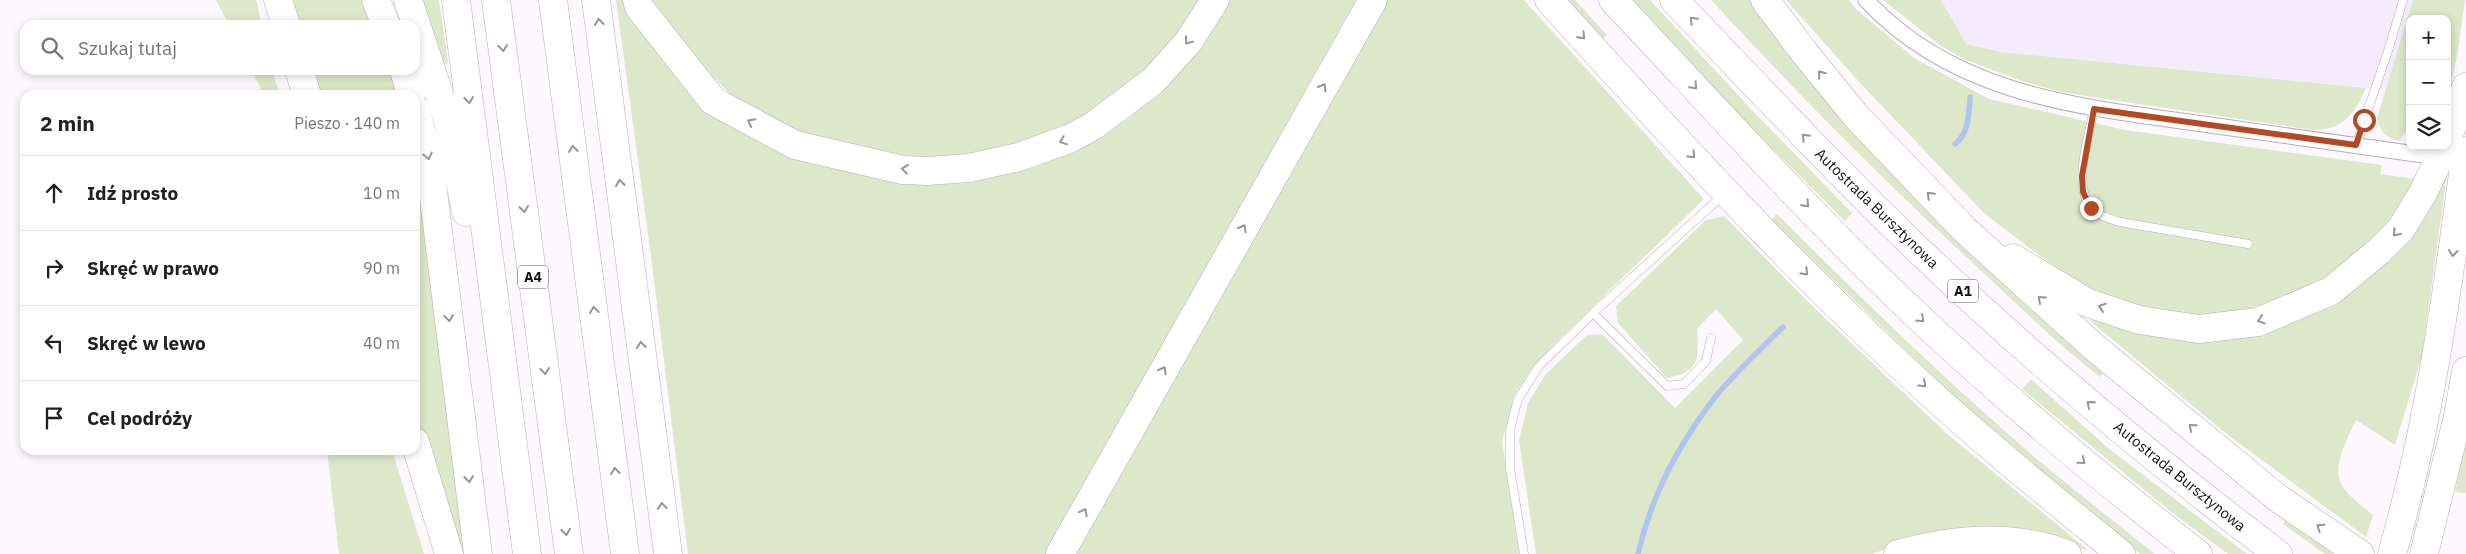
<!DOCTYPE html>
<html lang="pl">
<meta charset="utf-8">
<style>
body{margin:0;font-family:"IBM Plex Sans",sans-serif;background:#f2f2f2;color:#202124}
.controls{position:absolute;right:15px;top:15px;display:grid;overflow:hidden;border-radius:10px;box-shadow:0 2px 8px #0003}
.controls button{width:45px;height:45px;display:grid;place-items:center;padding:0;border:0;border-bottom:1px solid #e0e0e0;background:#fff;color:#202124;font:25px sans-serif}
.stop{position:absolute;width:15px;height:15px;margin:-11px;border:4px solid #b24a25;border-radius:50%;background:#fff}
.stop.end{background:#b24a25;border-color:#fff;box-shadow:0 1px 5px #0008}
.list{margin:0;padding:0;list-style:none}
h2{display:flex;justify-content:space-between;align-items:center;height:65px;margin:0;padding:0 20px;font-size:21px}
h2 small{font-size:16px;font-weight:400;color:#757577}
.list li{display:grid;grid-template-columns:32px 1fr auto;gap:15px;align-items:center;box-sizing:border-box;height:75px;padding:0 20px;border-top:1px solid #e0e0e0}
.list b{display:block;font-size:19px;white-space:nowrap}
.list em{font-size:16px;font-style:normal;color:#757577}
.icon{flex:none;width:28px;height:28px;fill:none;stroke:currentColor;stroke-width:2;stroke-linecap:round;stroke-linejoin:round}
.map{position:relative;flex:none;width:2466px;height:554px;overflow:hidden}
.search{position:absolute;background:#fff;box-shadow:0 2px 8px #0003;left:20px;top:20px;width:400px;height:55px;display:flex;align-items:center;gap:12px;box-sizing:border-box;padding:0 18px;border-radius:15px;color:#757577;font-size:19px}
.panel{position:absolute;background:#fff;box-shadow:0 2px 8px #0003;left:20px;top:90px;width:400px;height:365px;border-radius:15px}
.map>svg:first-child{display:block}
.commercial{fill:#f4ecfc}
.grass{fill:#dce8c9}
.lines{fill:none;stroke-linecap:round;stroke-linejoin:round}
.stream{stroke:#b0c5ed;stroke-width:5.5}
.service-casing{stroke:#baacb9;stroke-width:9}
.minor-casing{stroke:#baacb9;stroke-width:17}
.motorway-casing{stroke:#baacb9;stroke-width:29}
.service{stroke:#fff;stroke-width:8}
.minor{stroke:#fff;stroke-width:15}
.motorway{stroke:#fff;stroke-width:28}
.oneway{stroke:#969496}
.route{stroke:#b24a25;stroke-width:6}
.labels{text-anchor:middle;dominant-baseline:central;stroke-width:5;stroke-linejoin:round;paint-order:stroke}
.shield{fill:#fff;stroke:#5c585c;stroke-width:1}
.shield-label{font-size:14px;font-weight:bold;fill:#161116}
.street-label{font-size:15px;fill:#161116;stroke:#fff}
</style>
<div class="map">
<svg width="2466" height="554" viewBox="0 0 2466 554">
<rect width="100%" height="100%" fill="#fdf8fd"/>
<path class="commercial" d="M1941,0H2435L2410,19V92L2002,52L1966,44Z"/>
<g class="grass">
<path d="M216,0H256L262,25H229Z"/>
<path d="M290,0H364L375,25H297Z"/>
<path d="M417,0H439L448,63L442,65Z"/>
<path d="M616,0H627L696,91L821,165L1053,159L1128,119L1180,72L1222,16L1230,0H1356L1045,554H688L650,248Z"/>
<path d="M650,0H1204L1153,70L1088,117L980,157L915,161L820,141L766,118L729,93L696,61Z"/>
<path d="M1388,0H1524L1704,199L1550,348L1517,390L1502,441L1519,554H1075Z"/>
<path d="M1564,0H1575L1607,35L1601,41Z"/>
<path d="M1632,0H1650L1750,108L1852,213L1845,221L1741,117Z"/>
<path d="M1711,0H1752L2103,374L2100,377C2056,343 2017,304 1976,266C1884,181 1796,92 1711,0Z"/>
<path d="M1786,0H1849L1856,9L1914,58L1989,99L2125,130L2382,165L2380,174L2415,179L2390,219L2347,266L2308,294L2259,311L2203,319L2142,310L2096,294L2040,256L1984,213L1861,84Z"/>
<path d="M1883,0H1941L1966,44L2001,52L2366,88C2354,114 2344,130 2313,130L2066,93L2028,83L1966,60L1941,46Z"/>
<path d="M2413,0H2465L2458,51L2447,101V19H2410V130H2406L2400,141C2386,138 2380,132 2377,118Z"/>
<path d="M251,70H272L280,95H264Z"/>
<path d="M311,70H393L401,95H319Z"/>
<path d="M415,154L472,554H459L415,411Z"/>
<path d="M2447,174L2422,356L2395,445L2356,420C2349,435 2333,464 2340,481C2345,494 2362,506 2373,515L2366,537L2228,435L2090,321L2096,316L2290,320L2425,215Z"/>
<path d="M1777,214C1861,298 1946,381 2037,459C2075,491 2115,522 2155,554H2140L1964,406L1771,220Z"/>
<path d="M1724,216L1809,303L1946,433L2088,550L2035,537L1922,538L1871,554H1536L1519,440L1528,403L1546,374L1587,335L1602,334L1675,408L1743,340L1716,309L1697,329C1699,358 1700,372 1667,378L1618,323L1616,306L1706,220Z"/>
<path d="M2031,379L2108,448L2247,554H2228L2174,514L2022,389Z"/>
<path d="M2466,440V493L2455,492Z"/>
<path d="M327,450H392L424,554H339Z"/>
<path d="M2287,518L2339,554H2325L2283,524Z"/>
</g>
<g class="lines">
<g class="stream">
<path d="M1955,144C1969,134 1969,113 1970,97"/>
<path d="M1638,554C1651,497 1680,442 1716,396C1736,372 1760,350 1783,327"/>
</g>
<defs>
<g id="service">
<path d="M2094,109C2089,136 2073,183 2090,206C2097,216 2110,219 2120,222L2248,244"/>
<path d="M2356,145L2390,45L2403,0"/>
<path d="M1593,313L1667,386L1684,384L1706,361L1711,338"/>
<path d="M1524,554L1510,468V430L1518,399L1539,366L1593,313L1723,195"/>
</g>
<path id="minor" d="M1866,0C1957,98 2085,107 2210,125C2281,135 2352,145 2423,155"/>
<g id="motorway">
<path d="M278,0L286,25"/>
<path d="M376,0L386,25"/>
<path d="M408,0L448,121L466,212"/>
<path d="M456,0L527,554"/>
<path d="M496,0L569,554"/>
<path d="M553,0L625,554"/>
<path d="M596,0L668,554"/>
<path d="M637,0L639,7L713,101L795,145L903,170L927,171L969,168L1019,157L1071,138L1093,126L1153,81L1189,41L1215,0"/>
<path d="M1549,0C1688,154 1830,309 1988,444C2032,482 2077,518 2121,554"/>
<path d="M1613,0C1711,104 1807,211 1911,310C2002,396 2099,477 2198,554"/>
<path d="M1674,0C1752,81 1829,164 1910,242C2026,354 2150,457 2278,554"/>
<path d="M1765,0L1804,52L1856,116L1964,229L2094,347L2279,499L2360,554"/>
<path d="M299,70L307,95"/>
<path d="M404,70L411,95"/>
<path d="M415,109L429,159L478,554"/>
<path d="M2447,140L2466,87"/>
<path d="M2013,258L2088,303L2139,320L2199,329L2258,322L2331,291L2379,251L2401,229L2423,193L2445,146"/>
<path d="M415,442L449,554"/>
<path d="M1060,554L1373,0"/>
<path d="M1898,554C1954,539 2011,533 2067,554"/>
<path d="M2392,554C2430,422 2448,287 2466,151"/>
<path d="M2424,554L2458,416L2466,371"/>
</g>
</defs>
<use href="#service" class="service-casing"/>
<use href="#minor" class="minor-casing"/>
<use href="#motorway" class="motorway-casing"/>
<use href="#service" class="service"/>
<use href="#minor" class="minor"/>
<use href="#motorway" class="motorway"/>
</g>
<defs><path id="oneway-chevron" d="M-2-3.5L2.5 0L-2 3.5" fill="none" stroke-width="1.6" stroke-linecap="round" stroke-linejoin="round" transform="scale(1.25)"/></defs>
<g class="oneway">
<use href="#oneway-chevron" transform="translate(1693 20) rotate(-134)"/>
<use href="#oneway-chevron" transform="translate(599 22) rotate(-97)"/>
<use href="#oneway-chevron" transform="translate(1582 36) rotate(47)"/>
<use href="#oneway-chevron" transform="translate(1188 41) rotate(127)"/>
<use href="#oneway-chevron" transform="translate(503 48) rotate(83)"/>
<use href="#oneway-chevron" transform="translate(1821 74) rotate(-129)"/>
<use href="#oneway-chevron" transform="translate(1694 86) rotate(47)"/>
<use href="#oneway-chevron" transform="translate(1323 87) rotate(-60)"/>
<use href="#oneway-chevron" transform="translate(469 100) rotate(83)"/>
<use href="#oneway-chevron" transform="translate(751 122) rotate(-152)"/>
<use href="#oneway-chevron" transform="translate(1805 137) rotate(-134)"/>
<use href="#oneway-chevron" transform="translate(1063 141) rotate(159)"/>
<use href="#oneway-chevron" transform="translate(573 149) rotate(-97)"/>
<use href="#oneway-chevron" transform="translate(1692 155) rotate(47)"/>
<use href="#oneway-chevron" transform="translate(428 156) rotate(77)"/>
<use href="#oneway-chevron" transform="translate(905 169) rotate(-173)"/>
<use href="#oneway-chevron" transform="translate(620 183) rotate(-97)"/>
<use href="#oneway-chevron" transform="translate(1930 195) rotate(-135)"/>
<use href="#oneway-chevron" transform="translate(1806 204) rotate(47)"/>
<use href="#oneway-chevron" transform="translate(524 209) rotate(83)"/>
<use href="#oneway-chevron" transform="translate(1243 228) rotate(-61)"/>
<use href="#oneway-chevron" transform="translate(2396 233) rotate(132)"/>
<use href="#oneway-chevron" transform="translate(2453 253) rotate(97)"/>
<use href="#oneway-chevron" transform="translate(1805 272) rotate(44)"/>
<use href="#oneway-chevron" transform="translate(2041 299) rotate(-138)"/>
<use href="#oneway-chevron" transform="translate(2102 307) rotate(-161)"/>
<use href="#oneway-chevron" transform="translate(594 310) rotate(-97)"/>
<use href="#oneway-chevron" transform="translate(449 318) rotate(83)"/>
<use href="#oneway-chevron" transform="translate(1921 319) rotate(43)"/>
<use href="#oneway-chevron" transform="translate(2261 320) rotate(162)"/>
<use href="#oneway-chevron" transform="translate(641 345) rotate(-97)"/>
<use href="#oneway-chevron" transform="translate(1163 370) rotate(-61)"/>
<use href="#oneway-chevron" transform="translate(545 371) rotate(83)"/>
<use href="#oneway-chevron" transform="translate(1923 384) rotate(43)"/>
<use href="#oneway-chevron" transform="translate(2090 404) rotate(-139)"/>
<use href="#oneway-chevron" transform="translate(2192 427) rotate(-141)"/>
<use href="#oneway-chevron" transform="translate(2082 461) rotate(39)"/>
<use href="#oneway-chevron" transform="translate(615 471) rotate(-97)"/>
<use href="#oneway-chevron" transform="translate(469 479) rotate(83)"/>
<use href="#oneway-chevron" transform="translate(662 506) rotate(-97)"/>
<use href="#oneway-chevron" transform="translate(1084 512) rotate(-61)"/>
<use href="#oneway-chevron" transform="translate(2320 527) rotate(-146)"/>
<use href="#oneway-chevron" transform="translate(566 532) rotate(83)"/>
</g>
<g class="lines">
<path class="route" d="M2091,208L2083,192L2082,176L2094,109L2356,145L2364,120"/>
</g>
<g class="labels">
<g class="shield">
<rect x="518" y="265.5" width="30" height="23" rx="4"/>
<rect x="1948" y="279.5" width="30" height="23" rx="4"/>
</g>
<g class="shield-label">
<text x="533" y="277">A4</text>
<text x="1963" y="291">A1</text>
</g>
<g class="street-label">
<text transform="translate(1877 208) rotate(44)">Autostrada Bursztynowa</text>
<text transform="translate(2180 476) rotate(39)">Autostrada Bursztynowa</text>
</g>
</g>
</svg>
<div class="controls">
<button>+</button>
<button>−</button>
<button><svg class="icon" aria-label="layers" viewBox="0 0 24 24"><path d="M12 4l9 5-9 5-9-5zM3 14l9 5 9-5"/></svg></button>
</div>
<div class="stop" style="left:2364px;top:120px"></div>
<div class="stop end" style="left:2091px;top:208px"></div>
<div class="search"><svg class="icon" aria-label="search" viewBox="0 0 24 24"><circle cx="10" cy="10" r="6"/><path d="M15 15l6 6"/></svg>Szukaj tutaj</div>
<section class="panel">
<h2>2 min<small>Pieszo · 140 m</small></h2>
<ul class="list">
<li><svg class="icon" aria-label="ahead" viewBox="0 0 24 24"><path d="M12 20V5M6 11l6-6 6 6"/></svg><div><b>Idź prosto</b></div><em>10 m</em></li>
<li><svg class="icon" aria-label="right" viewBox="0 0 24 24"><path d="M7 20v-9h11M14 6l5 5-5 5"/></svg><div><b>Skręć w prawo</b></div><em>90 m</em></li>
<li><svg class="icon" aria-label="left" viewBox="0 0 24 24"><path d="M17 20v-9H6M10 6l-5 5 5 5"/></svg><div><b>Skręć w lewo</b></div><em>40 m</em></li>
<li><svg class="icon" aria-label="arrive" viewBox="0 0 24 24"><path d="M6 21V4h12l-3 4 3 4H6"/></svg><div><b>Cel podróży</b></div></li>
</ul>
</section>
</div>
